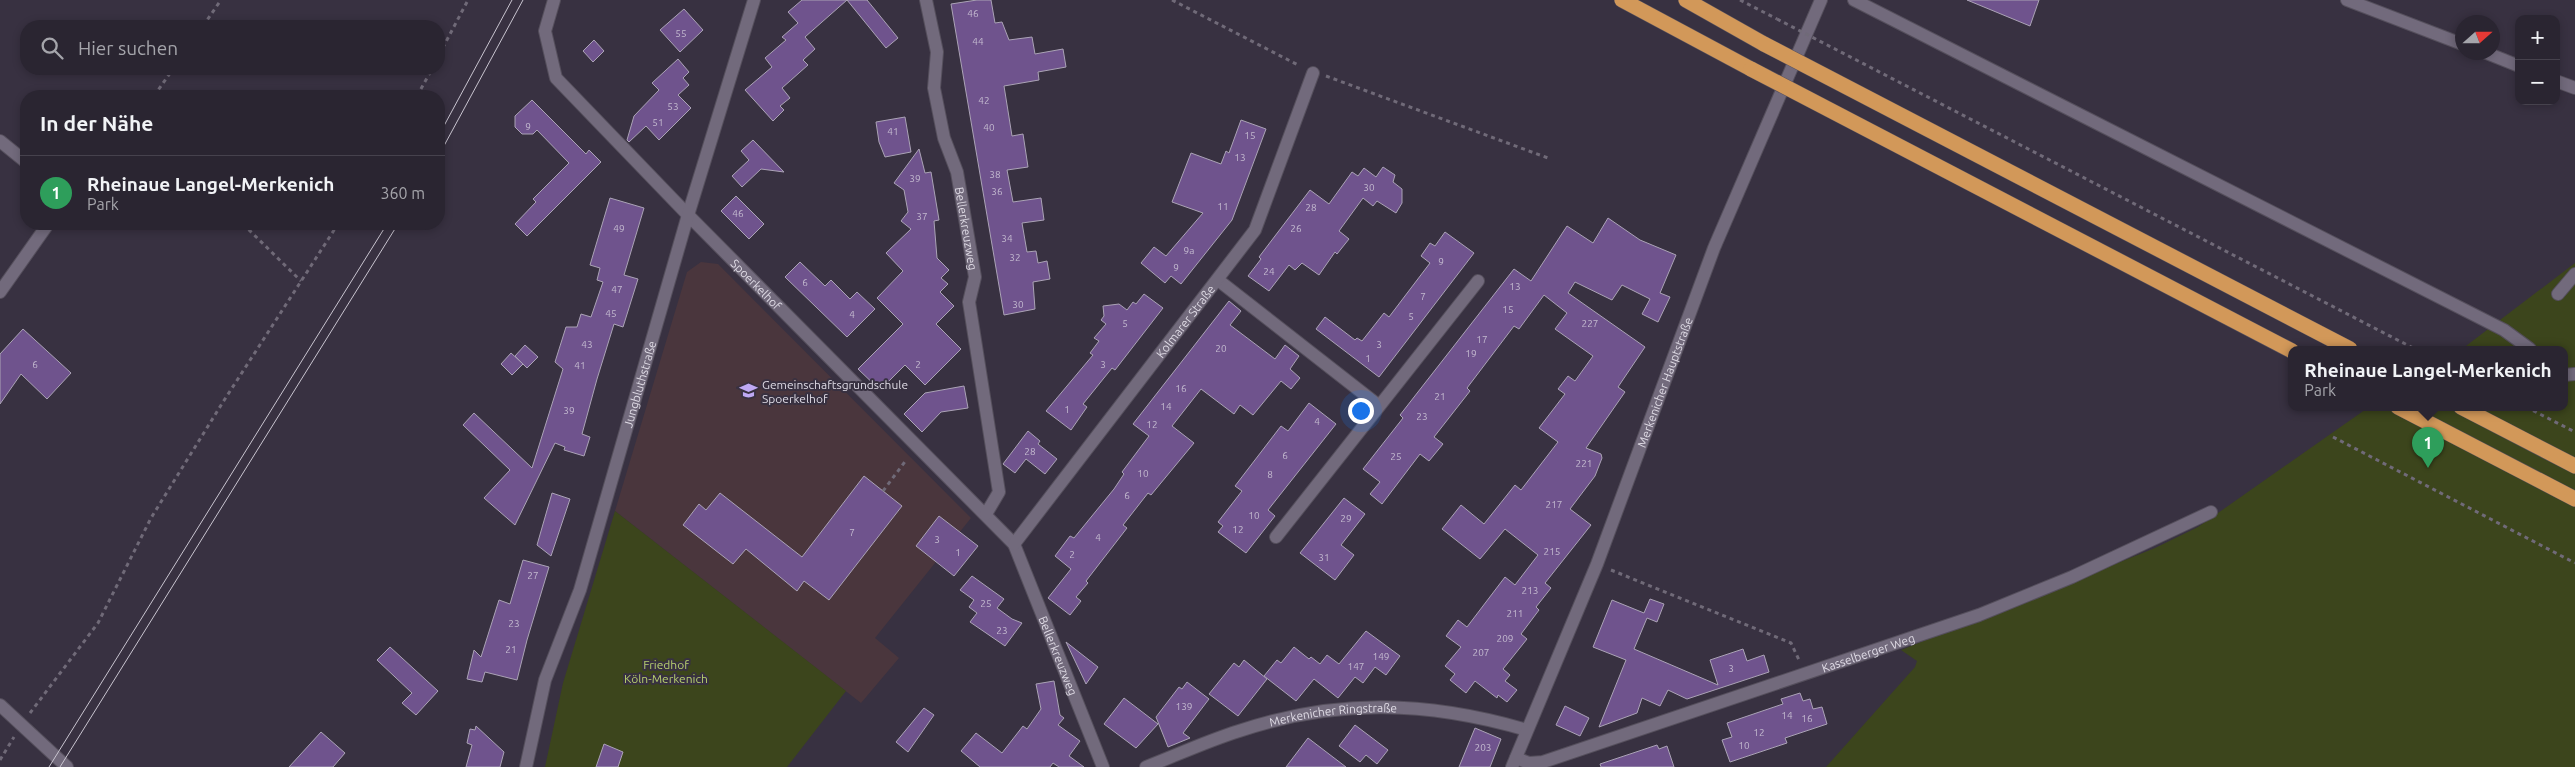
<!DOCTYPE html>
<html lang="de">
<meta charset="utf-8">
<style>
body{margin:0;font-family:Ubuntu,sans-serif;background:#322d39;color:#f1f3f6}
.controls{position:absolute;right:15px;top:15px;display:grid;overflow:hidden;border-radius:10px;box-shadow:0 2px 8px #0003}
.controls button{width:45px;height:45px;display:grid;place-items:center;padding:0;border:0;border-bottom:1px solid #46424d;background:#2a2531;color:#f1f3f6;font:25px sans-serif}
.compass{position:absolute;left:2455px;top:15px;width:45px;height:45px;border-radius:50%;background:#2a2531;box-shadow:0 2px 8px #0003;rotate:69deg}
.you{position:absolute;left:1360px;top:410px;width:18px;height:18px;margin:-12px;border:4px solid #fff;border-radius:50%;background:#1a73e8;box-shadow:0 0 0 8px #1a73e833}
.badge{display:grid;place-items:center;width:32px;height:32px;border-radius:50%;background:#8abfa5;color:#fff;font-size:16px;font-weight:700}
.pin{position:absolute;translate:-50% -41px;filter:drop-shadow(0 1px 2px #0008)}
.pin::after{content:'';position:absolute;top:26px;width:18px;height:15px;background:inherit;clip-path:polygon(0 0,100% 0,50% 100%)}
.popup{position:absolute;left:2288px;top:346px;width:280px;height:65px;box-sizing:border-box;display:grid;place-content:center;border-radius:10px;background:#2a2531;filter:drop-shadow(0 1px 4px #0005);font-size:16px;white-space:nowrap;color:#a5a5ab}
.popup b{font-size:19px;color:#f1f3f6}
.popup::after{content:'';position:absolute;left:50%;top:100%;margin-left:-10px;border:10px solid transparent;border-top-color:#2a2531}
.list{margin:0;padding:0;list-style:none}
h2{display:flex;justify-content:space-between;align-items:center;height:65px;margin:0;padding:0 20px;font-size:21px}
h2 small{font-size:16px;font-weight:400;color:#a5a5ab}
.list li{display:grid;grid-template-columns:32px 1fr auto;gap:15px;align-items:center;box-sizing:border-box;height:75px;padding:0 20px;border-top:1px solid #46424d}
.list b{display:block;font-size:19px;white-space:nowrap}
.list p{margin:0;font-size:16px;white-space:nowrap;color:#a5a5ab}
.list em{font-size:16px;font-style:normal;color:#a5a5ab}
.icon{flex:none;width:28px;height:28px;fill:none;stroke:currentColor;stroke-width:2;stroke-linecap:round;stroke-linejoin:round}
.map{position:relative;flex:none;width:2575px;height:767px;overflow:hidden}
.search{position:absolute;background:#2a2531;box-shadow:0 2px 8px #0003;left:20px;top:20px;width:425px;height:55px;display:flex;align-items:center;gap:12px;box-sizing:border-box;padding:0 18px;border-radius:20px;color:#a5a5ab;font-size:19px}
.panel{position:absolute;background:#2a2531;box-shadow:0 2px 8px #0003;left:20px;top:90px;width:425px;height:140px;border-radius:20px}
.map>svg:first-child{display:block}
.education{fill:#4a363d}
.green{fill:#3c451c}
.building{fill:#6f538d;stroke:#aba3b6}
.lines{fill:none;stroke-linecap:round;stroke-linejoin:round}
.minor-casing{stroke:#554f5c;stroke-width:14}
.highway-casing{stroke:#554f5c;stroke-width:16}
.path{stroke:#706a78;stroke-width:3;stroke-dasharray:4 4;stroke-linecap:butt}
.minor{stroke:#726a7c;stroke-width:12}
.highway{stroke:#d29859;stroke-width:15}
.tram{stroke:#c9c5d0;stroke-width:1}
.highway-bridge-casing{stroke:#554f5c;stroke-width:16;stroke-linecap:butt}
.path-bridge{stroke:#706a78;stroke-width:3;stroke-dasharray:4 4;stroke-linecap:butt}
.highway-bridge{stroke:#d29859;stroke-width:15}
.labels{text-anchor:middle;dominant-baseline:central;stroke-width:4;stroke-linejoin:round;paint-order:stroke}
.number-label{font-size:10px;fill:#c3b9cf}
.street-label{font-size:12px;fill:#dfdbe5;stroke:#383141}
.poi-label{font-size:12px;fill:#dfdbe5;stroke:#383141;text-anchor:start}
.park-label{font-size:12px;fill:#b8d06f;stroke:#383141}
</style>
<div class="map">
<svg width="2575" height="767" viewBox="0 0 2575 767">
<rect width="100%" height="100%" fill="#383141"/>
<path class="education" d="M701,262L718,264L971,518L875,638L899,658L861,703L615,511L687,272Z"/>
<g class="green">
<path d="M2575,263V767H1826L1915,667L1917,661L1901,650L2155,548L2198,527L2369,407H2564V349H2462Z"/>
<path d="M615,511L846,691L787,767H545L563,683Z"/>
</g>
<g class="building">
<path d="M802,0H847L805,37L815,49L803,60L808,65L782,88L790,98L780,106L784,110L773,121L745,90L772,67L765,58L786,40L782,37L798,23L788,12Z"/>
<path d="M847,0H867L898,38L886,48Z"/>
<path d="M977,0H991L995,23L1002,22L1009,40L1032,37L1035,54L1063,49L1066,67L1038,72L1039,80L1004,86L1012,136L1023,134L1028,167L1007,170L1013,202L1041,198L1044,220L1022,223L1027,252L1036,251L1038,263L1047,261L1050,279L1033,282L1035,309L1004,315L951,4Z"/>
<path d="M1967,0H2039L2030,26Z"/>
<path d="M684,9L703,30L680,52L660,30Z"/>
<path d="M594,40L604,51L593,62L583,51Z"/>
<path d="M678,59L689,72L683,78L689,85L678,95L691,108L659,140L646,126L629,142L627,140L634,116L659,90L652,83Z"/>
<path d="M532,100L586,154L589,150L601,162L527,236L515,224L536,202L533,199L569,163L537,130L533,134H522L515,127V116Z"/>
<path d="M905,117L911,152L885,157L879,142L876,122Z"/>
<path d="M1241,120L1266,129L1232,220L1181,284L1171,276L1165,283L1141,263L1154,247L1166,256L1203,213L1172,202L1191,153L1221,164L1226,151L1229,153Z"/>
<path d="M753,140L784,172L761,169L742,187L732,176L749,160L741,151Z"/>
<path d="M919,149L925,173L931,172L939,220L934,221L937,258L949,270L941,278L948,284L940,292L954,306L936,324L961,349L925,385L905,365L880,390L858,369L903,324L877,298L903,271L886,253L911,229L901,221L908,212L904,190L894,183Z"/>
<path d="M1383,167L1395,175L1393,182L1402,189V203L1396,213L1377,201L1373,206L1363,198L1339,231L1349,239L1337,254L1335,252L1319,275L1302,263L1295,270L1289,265L1269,291L1248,276L1261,259L1259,257L1310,190L1329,204L1352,172L1358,176L1364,168L1376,177Z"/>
<path d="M736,196L764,224L749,239L721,211Z"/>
<path d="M610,198L644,208L624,275L638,279L623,327L614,324L597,379L582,434L590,437L584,456L564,450L565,447L555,443L515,525L484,498L510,470L463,425L474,413L532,468L563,369L555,362L566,327H577L581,314L591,317L603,282L597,280L600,268L590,265Z"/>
<path d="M1608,218L1640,240L1676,255L1660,293L1670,297L1658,322L1642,314L1650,299L1622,285L1612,300L1575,282L1568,293L1645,347L1618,387L1625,392L1586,448L1601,454L1602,458L1595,476L1570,509L1591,525L1545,583L1551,588L1536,607L1539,610L1521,634L1527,639L1503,669L1510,675L1505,681L1517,690L1507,702L1498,695L1497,698L1475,681L1466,693L1450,680L1455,674L1445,666L1461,647L1446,636L1458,620L1467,627L1505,577L1515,585L1538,555L1505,529L1480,559L1442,529L1461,505L1484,524L1515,485L1521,490L1558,442L1539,428L1565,394L1558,389L1568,376L1575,381L1593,356L1555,329L1567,313L1544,295L1519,329L1514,326L1467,388L1470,391L1434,437L1443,444L1429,461L1420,454L1382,504L1370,494L1380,482L1363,469L1403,418L1400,415L1514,269L1531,281L1567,226L1593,243Z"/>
<path d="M1445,232L1474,253L1379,377L1316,329L1325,317L1355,340L1357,338L1362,341L1384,313L1389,317L1430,263L1421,256L1430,243L1435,246Z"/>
<path d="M800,262L825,286L831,280L850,299L857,292L875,309L847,337L785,277Z"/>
<path d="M1144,294L1163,308L1115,370L1112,368L1083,404L1087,407L1071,430L1046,411L1093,355L1090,353L1099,341L1094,338L1106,324L1101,320L1104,316L1103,306L1119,304L1127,310L1133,302L1136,304Z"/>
<path d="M1229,301L1241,311L1230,325L1275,359L1285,345L1299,356L1290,369L1300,378L1291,389L1281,381L1253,415L1240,405L1234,414L1201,389L1172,426L1194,443L1151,495L1148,493L1123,525L1127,528L1086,581L1088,583L1076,597L1081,601L1070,615L1048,598L1071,569L1055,556L1070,536L1074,538L1114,489L1124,474L1122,472L1149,436L1133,424Z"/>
<path d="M23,329L71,373L47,399L21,374L0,404V354Z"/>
<path d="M525,345L538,357L527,368L515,356Z"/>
<path d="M511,353L523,364L512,375L501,364Z"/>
<path d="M964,386L968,408L941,412L922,432L904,414L925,393Z"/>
<path d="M1309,403L1336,424L1268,510L1275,516L1246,553L1218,532L1223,526L1218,522L1242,491L1235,486L1281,426L1288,431Z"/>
<path d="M1028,431L1040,441L1038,444L1057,459L1045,474L1026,459L1015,473L1003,464Z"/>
<path d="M864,476L902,506L829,600L804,581L797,591L746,549L733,564L683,525L699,504L706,510L720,493L802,557Z"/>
<path d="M552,493L570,499L551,556L537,545Z"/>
<path d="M1344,498L1365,514L1341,545L1354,555L1335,580L1300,553Z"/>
<path d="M939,516L978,546L954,576L916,546Z"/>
<path d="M523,560L549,567L527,640L517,680L485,672L482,682L467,679L474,650L481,657L499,600L510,604Z"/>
<path d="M972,576L1004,599L997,608L1012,619L1022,623L1005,646L970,622L977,613L969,607L974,600L960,590Z"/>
<path d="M1650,599L1664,604L1657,622L1647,618L1634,649L1718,685L1710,660L1743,649L1747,661L1764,655L1769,672L1687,699L1668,690L1660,706L1642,698L1637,713L1599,727L1626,660L1593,647L1612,600L1644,613Z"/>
<path d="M1366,631L1400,656L1386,675L1375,667L1363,683L1355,677L1338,698L1314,679L1296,701L1264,676L1277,660L1281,663L1294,647L1309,659L1311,657L1320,664L1327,655L1339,664Z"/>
<path d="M1066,642L1098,667L1086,684Z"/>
<path d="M390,647L438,691L416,715L402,703L412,693L377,660Z"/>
<path d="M1244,660L1267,679L1238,716L1209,694L1234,663L1239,667Z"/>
<path d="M1054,681L1060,715L1064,718L1058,725L1080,741L1069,756L1084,767H1059L1053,763L1050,767H980L961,751L976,733L1002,753L1023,726L1027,729L1041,709L1036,684Z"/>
<path d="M1187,682L1209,699L1183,733L1190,738L1168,747L1156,717L1179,687L1182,689Z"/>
<path d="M1800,693L1803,701L1810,699L1813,709L1822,707L1827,724L1785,738L1787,743L1730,762L1722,740L1732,737L1727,723L1783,704L1781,699Z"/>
<path d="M1124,698L1158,724L1136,748L1104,724Z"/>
<path d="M1565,706L1589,718L1580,736L1556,725Z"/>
<path d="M924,708L934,715L908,752L896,742Z"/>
<path d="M1355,725L1388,750L1377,764L1366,755L1360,762L1339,746Z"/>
<path d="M476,726L504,752L500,767H466L472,745L467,743L470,729L475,730Z"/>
<path d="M1475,728L1501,739L1490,767H1459Z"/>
<path d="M321,732L345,753L333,767H289Z"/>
<path d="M1308,738L1346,767H1286Z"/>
<path d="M604,744L623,752L618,767H596Z"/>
<path d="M1657,745L1659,749L1667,746L1674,767H1601L1600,764Z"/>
</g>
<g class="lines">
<defs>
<g id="minor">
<path id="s1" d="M554,0L545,31L556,78L688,215L1014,544L1103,767"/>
<path id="s2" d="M926,0L937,52L934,88L944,138L957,172L975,277L969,302L999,492L986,514"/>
<path d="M1854,0L2504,330L2530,349"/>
<path d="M2347,0L2462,44"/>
<path d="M2484,52L2519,66"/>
<path d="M2556,81L2575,88"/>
<path d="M0,141L26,162"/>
<path d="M1218,280L1378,405"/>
<path d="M0,292L48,224"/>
<path d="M2558,294L2575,274"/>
<path d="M2564,375L2575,374"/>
<path d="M1276,537L1478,281"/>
<path id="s3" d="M1014,544L1255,230L1313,73"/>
<path d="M0,705L67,767"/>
<path id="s4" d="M1516,758L1529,763L1543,762L1979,615L2072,577L2211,512"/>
<path id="s5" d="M526,767L545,680L580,590L688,215L754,0"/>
<path id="s6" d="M1146,767C1177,755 1207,741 1239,731C1337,698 1428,701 1527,730"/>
<path id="s7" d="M1512,767L1597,564L1714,248L1821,0"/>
</g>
<g id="highway">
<path d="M1622,0L1751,69"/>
<path d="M1686,0L1764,44"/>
<path d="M2398,407L2575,499"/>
<path d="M2461,407L2575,466"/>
</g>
</defs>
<use href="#minor" class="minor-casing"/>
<use href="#highway" class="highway-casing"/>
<g class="path">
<path d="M1172,0L1300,66"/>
<path d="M1740,0L1777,19"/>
<path d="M203,26L221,0"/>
<path d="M439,55L468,0"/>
<path d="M1326,76L1548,158"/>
<path d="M154,96L173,69"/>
<path d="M417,96L432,69"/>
<path d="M243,224L301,281"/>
<path d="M2526,407L2575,432"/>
<path d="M2333,437L2575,563"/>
<path d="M883,491L907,459"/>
<path d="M1611,570L1791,643L1799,660"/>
<path d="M30,713L98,623L151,518L223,402L338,224"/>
<path d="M0,760L14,737"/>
</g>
<use href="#minor" class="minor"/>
<use href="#highway" class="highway"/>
<g class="tram">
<path d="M439,135L512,0"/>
<path d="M439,155L523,0"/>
<path d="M49,767L387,224"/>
<path d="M60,767L398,224"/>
</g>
<defs>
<g id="highway-bridge">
<path d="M1764,44L2350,349"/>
<path d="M1751,69L2292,351"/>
</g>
</defs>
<use href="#highway-bridge" class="highway-bridge-casing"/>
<path class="path-bridge" d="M1777,19L2415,349"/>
<use href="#highway-bridge" class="highway-bridge"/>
</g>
<defs>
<symbol id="school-bare" viewBox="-9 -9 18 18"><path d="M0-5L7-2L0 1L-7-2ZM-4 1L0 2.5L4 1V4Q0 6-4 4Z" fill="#bfa9f4" stroke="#383141" stroke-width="2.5" paint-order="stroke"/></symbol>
</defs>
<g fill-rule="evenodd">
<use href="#school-bare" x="736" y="378" width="25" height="25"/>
</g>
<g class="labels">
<g class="number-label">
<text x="973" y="13">46</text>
<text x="681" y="33">55</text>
<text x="978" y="41">44</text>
<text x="984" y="100">42</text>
<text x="673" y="106">53</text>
<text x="658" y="122">51</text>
<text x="528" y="126">9</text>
<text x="989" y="127">40</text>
<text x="893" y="131">41</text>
<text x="1250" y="135">15</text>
<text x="1240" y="157">13</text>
<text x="995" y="174">38</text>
<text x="915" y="178">39</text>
<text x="1369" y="187">30</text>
<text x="997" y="191">36</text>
<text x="1223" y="206">11</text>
<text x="1311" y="207">28</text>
<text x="738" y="213">46</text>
<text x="922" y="216">37</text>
<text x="619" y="228">49</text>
<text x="1296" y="228">26</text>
<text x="1007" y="238">34</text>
<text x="1189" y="250">9a</text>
<text x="1015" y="257">32</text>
<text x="1441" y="261">9</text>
<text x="1176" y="267">9</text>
<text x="1269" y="271">24</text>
<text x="805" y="282">6</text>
<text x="1515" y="286">13</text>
<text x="617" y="289">47</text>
<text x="1423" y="296">7</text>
<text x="1018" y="304">30</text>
<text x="1508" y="309">15</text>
<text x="611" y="313">45</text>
<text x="852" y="314">4</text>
<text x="1411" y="316">5</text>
<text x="1125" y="323">5</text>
<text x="1590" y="323">227</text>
<text x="1482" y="339">17</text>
<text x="587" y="344">43</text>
<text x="1379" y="344">3</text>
<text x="1221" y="348">20</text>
<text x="1471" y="353">19</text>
<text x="1368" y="358">1</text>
<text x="35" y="364">6</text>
<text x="918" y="364">2</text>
<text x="1103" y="364">3</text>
<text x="580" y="365">41</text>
<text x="1181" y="388">16</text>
<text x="1440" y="396">21</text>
<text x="1166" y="406">14</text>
<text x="1067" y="409">1</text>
<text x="569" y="410">39</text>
<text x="1422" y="416">23</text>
<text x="1317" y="421">4</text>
<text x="1152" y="424">12</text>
<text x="1030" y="451">28</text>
<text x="1285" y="455">6</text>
<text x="1396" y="456">25</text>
<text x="1584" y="463">221</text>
<text x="1143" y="473">10</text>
<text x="1270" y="474">8</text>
<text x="1127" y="495">6</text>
<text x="1554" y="504">217</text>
<text x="1254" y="515">10</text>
<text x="1346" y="518">29</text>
<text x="1238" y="529">12</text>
<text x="852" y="532">7</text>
<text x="1098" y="537">4</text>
<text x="937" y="539">3</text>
<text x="1552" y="551">215</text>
<text x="958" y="552">1</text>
<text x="1072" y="554">2</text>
<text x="1324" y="557">31</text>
<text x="533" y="575">27</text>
<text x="1530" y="590">213</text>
<text x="986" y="603">25</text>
<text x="1515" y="613">211</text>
<text x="514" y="623">23</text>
<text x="1002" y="630">23</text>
<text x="1505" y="638">209</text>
<text x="511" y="649">21</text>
<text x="1481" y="652">207</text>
<text x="1381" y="656">149</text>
<text x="1356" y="666">147</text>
<text x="1731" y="668">3</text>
<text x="1184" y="706">139</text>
<text x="1787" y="715">14</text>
<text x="1807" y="718">16</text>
<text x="1759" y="732">12</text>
<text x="1744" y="745">10</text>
<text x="1483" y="747">203</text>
</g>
<g class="street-label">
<text stroke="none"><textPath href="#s2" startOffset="234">Bellerkreuzweg</textPath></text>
<text stroke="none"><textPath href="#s1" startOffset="368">Spoerkelhof</textPath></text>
<text stroke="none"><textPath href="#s3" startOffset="281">Kolmarer Straße</textPath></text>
<text stroke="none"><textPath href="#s7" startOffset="414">Merkenicher Hauptstraße</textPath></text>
<text stroke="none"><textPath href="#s5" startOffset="400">Jungbluthstraße</textPath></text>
<text stroke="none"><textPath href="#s4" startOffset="371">Kasselberger Weg</textPath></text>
<text stroke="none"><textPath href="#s1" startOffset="854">Bellerkreuzweg</textPath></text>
<text stroke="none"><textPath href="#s6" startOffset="196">Merkenicher Ringstraße</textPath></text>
</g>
<g class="poi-label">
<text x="762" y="384">Gemeinschaftsgrundschule<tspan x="762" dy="14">Spoerkelhof</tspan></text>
</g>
<g class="park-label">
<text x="666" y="664">Friedhof<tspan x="666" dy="14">Köln-Merkenich</tspan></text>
</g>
</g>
</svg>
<div class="controls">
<button>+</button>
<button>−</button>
</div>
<svg class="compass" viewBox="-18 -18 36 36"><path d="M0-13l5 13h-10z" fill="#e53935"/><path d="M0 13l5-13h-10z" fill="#a5a5ab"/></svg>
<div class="you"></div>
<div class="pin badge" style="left:2428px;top:468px;background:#2e9e5b">1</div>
<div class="popup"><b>Rheinaue Langel-Merkenich</b>Park</div>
<div class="search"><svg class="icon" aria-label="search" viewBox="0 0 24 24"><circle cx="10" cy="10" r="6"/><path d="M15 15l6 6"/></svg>Hier suchen</div>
<section class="panel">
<h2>In der Nähe<small></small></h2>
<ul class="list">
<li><span class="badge" style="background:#2e9e5b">1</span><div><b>Rheinaue Langel-Merkenich</b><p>Park</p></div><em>360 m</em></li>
</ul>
</section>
</div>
